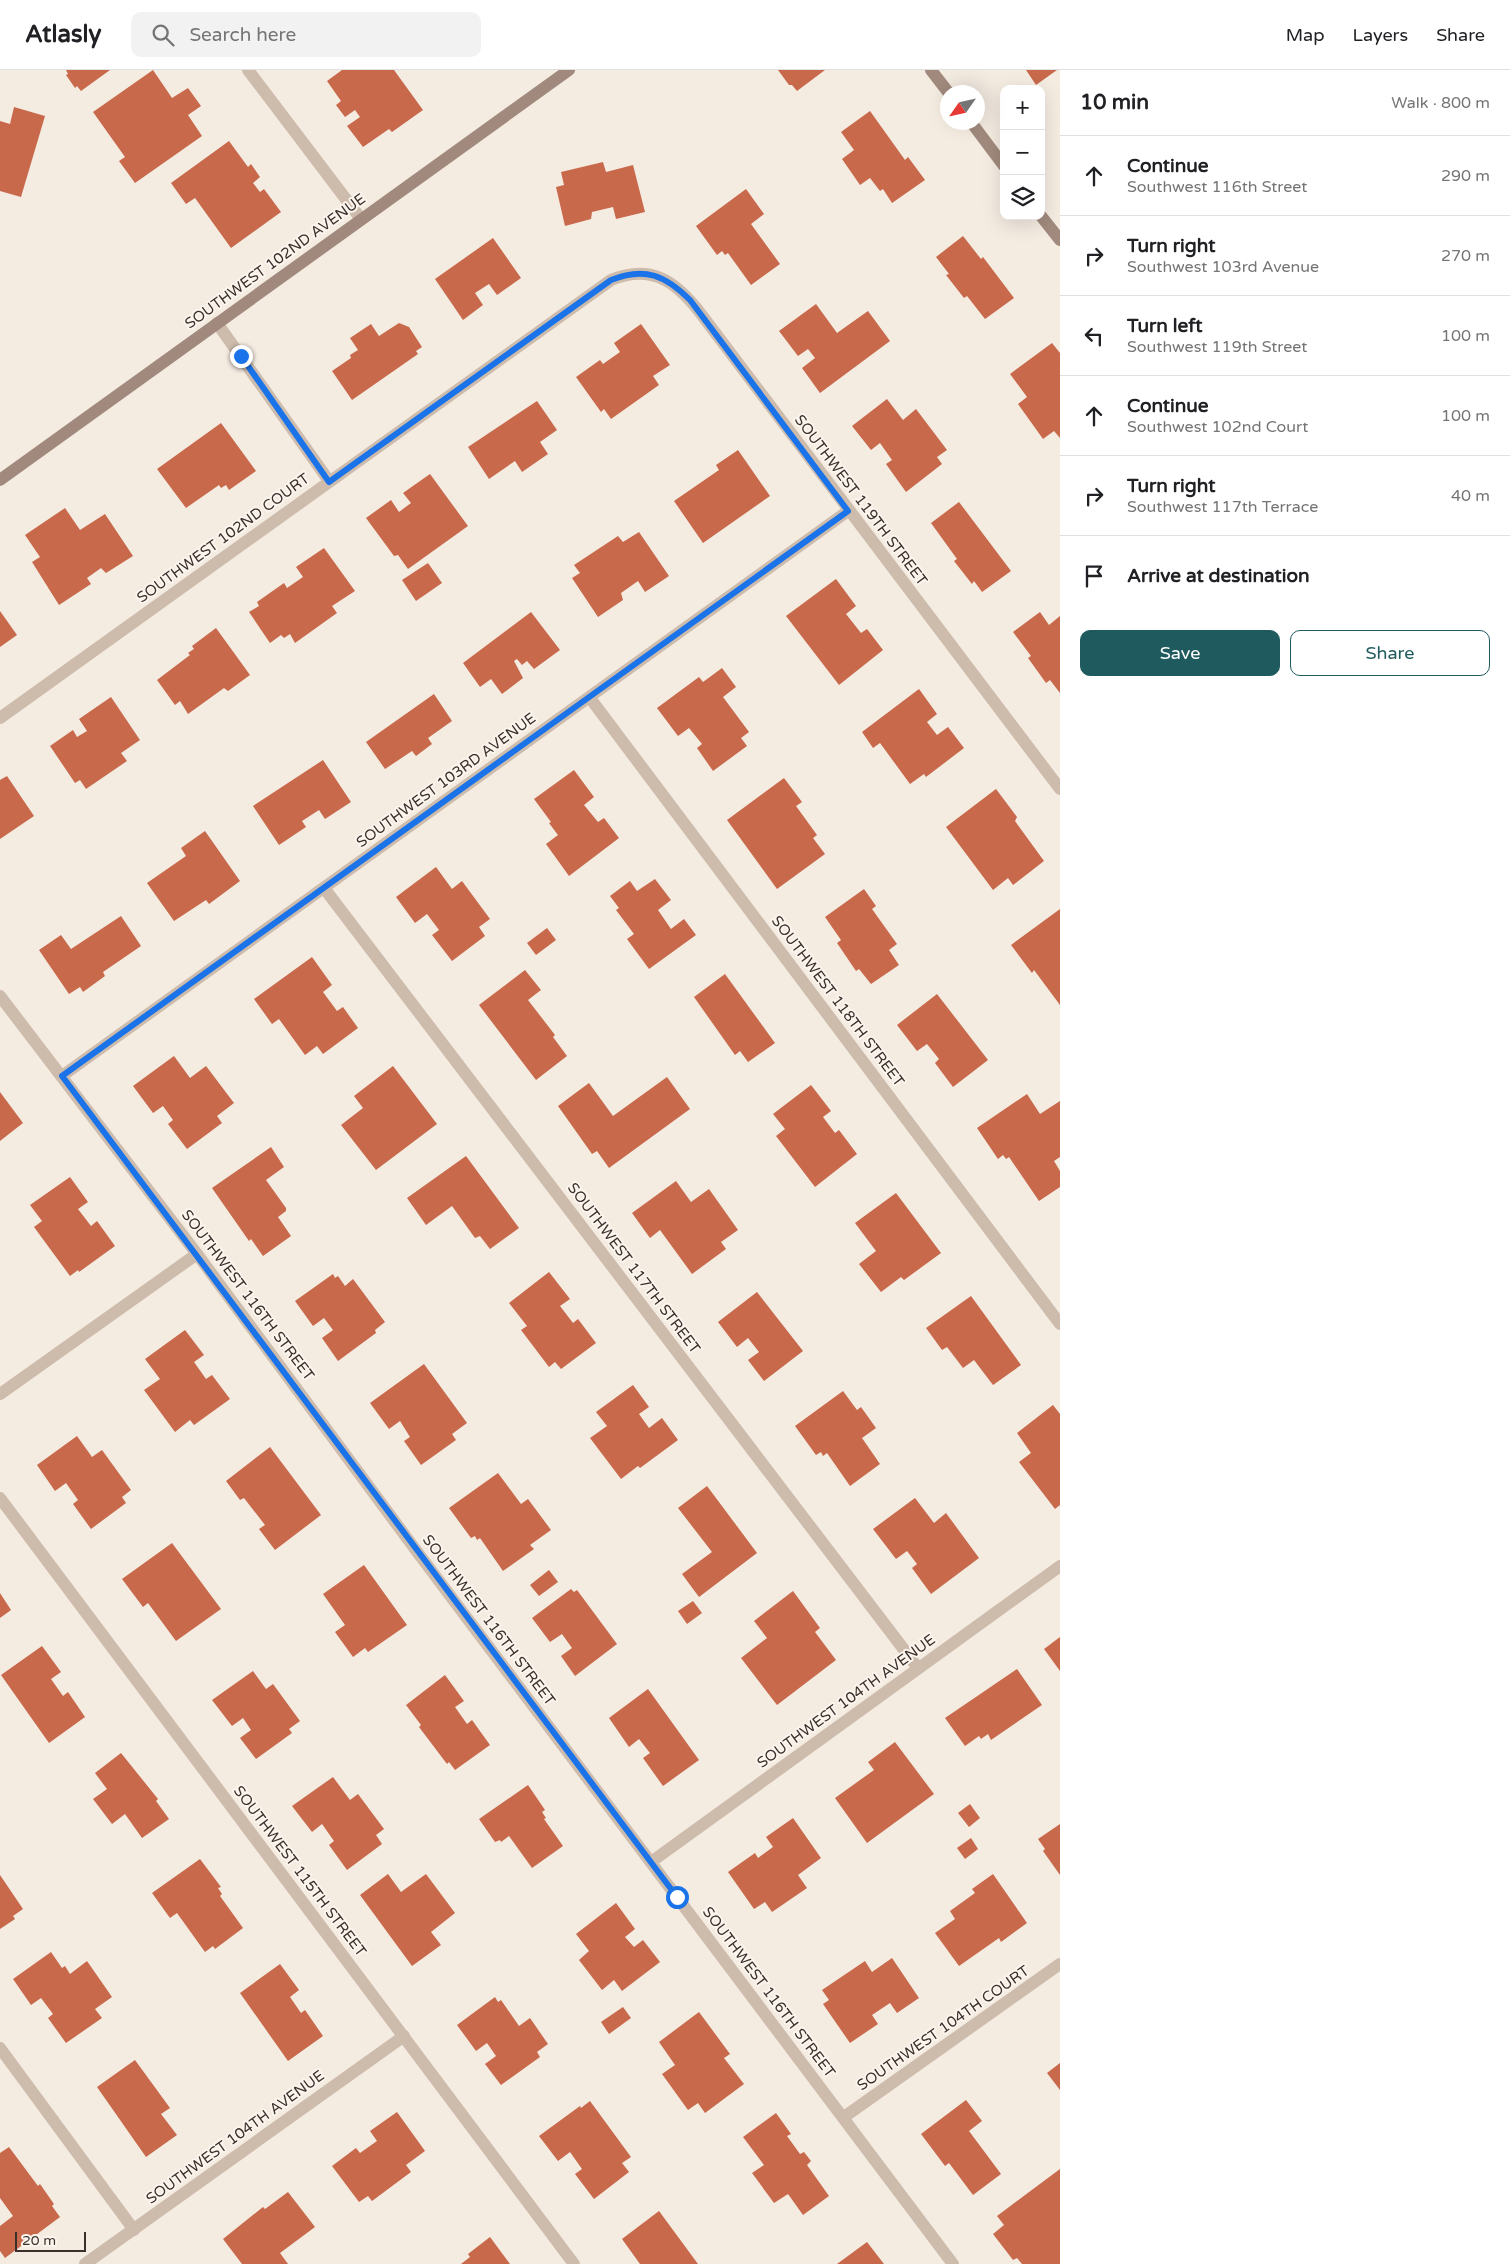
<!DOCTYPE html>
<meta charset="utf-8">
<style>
body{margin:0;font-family:"Varela Round",sans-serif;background:#f2f2f2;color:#202124}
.controls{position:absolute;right:15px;top:15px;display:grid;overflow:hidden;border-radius:10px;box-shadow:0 5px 20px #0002}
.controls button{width:45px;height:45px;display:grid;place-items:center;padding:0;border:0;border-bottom:1px solid #e0e0e0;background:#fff;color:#202124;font:25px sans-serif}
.compass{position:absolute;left:940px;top:15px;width:45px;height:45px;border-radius:50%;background:#fff;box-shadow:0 5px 20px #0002;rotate:236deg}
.scale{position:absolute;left:15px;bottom:12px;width:71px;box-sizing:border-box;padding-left:5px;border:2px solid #3b302b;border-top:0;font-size:14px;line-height:18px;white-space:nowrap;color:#3b302b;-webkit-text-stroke:4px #fbf5ee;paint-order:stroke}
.stop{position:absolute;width:15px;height:15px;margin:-11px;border:4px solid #1a73e8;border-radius:50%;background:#fff}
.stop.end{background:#1a73e8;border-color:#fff;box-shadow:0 1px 5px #0008}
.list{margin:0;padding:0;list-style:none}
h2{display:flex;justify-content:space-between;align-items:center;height:65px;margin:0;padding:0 20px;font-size:21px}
h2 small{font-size:16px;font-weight:400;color:#757577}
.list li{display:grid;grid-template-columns:32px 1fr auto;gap:15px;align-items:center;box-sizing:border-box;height:80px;padding:0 20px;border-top:1px solid #e0e0e0}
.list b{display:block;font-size:19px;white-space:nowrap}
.list p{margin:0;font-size:16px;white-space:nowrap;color:#757577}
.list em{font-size:16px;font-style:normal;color:#757577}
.actions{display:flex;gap:10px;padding:15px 20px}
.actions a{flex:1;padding:11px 0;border:1px solid #1f5a5e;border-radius:10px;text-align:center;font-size:18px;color:#1f5a5e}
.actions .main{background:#1f5a5e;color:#fff}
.icon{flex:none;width:28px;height:28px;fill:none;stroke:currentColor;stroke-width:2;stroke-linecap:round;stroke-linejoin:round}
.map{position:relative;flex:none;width:1060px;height:2194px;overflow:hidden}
header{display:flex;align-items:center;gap:30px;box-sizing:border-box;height:70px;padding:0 25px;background:#fff;border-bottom:1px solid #e0e0e0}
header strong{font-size:24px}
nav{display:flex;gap:28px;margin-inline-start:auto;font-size:18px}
.search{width:350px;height:45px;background:#f2f2f2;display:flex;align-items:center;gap:12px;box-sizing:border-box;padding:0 18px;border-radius:10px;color:#757577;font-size:19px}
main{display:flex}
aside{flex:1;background:#fff}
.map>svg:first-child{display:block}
.building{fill:#c8694b}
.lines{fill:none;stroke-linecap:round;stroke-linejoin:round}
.street{stroke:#cdbbac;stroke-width:12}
.secondary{stroke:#a18a7d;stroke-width:12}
.route{stroke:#1a73e8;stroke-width:6}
.labels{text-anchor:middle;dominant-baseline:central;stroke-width:4;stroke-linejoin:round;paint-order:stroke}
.street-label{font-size:15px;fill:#3b302b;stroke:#fbf5ee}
</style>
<header>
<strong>Atlasly</strong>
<div class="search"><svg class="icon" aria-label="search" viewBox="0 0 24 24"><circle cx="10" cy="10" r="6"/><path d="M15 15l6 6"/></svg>Search here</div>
<nav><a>Map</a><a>Layers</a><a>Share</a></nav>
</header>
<main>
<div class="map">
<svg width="1060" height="2194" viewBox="0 0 1060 2194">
<rect width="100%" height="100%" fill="#f4ebe1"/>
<g class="building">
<path d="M66,0H110L81,21L77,16L75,18L66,5L68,4Z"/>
<path d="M153,0L172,28L188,18L201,36L188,45L202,66L135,113L119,91L125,87L93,42Z"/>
<path d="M342,0H394L423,40L392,62L389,59L363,77L347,56L360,47L355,40L345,47L336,35L341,31L327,11Z"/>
<path d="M778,0H825L797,21L792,15H789Z"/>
<path d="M1026,0H1057L1036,15Z"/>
<path d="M14,37L45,46L21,127L0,121V51L10,54Z"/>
<path d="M870,41L905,90L908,87L925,110L892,133L883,119L880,121L870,108L860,115L842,89L854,80L841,62Z"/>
<path d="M229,71L248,97L251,94L260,107L253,113L260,122L264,119L281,142L231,178L195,128L186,134L171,113Z"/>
<path d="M603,92L606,102L633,95L645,142L616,149L613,137L592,142L591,149L565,156L556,117L564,115L561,102Z"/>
<path d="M746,119L764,144L751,154L780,194L751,215L728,183L725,185L722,181L717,185L696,156Z"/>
<path d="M963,166L981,189L983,187L1014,228L985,249L967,226L964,228L946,205L949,204L936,187Z"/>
<path d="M493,168L521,208L497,225L489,214L475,223L483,235L463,250L435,209Z"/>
<path d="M816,234L837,263L868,241L890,271L820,323L802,298L815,288L808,279L798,286L779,261Z"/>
<path d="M399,253L409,257L422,277L416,281L418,284L352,330L332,301L351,288L350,285L358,280L350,268L371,254L379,266Z"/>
<path d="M641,254L670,295L653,306L659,315L611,349L604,339L601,342L576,307L600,290L603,294L620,282L614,273Z"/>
<path d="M1052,273L1060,283V368L1054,361L1043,369L1018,334L1027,327L1010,304Z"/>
<path d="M887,329L903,350L916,339L947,380L937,387L942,394L906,422L886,394L892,390L880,373L871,380L852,356Z"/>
<path d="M537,331L557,360L540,372L548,384L522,402L515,391L489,409L468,377Z"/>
<path d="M221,353L256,401L229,420L226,415L221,418L219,415L186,438L157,399Z"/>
<path d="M738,380L770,426L703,473L674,431L719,400L716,395Z"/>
<path d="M430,404L468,456L408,499L398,485L394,486L366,448L391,430L399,442L411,433L403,423Z"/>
<path d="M959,432L1011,501L982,522L974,511L972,514L954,491L957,489L931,453Z"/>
<path d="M65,438L80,460L105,444L133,486L106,503L101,498L87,508L91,514L59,535L32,492L40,487L25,465Z"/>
<path d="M639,462L669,506L645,522L638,511L621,523L623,530L598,547L572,508L580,503L574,495L618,466L623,472Z"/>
<path d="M324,478L355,521L332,536L337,543L295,573L290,564L284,568L281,565L270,573L249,542L259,536L257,532L284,513L287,518L303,507L296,497Z"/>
<path d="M428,493L442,513L416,531L402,510Z"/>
<path d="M836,509L856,536L846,544L861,563L867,559L883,580L839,615L786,546Z"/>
<path d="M0,541L17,565L0,577Z"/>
<path d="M531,542L560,580L534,599L527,591L522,595L517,589L514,591L523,608L502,624L491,609L480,617L463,593Z"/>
<path d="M1040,542L1049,555L1060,546V623L1050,610L1046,613L1028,588L1031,586L1013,562Z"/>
<path d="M216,558L250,605L228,621L224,618L188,644L180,631L175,635L157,610L190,585L188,583L194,579L192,576Z"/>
<path d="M722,598L736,617L723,627L749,662L741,668L747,676L713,701L697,678L702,674L689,658L678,666L657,638L699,607L703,612Z"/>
<path d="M919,619L937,644L927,652L937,665L948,657L964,678L926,707L924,704L910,714L880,673L873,678L862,662Z"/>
<path d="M434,624L452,651L428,668L432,674L416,686L412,681L385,699L366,672Z"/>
<path d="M111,627L140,670L121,683L127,691L86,719L80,710L75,713L50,676L73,660L77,667L87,661L79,649Z"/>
<path d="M323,690L351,732L325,749L319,740L302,751L306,757L279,775L253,736Z"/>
<path d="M574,700L594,727L584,735L598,752L604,748L619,768L569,806L546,774L558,765L549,753L551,752L534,729Z"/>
<path d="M7,706L34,746L0,769V710Z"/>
<path d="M784,708L802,732L796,736L817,765L813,768L825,784L777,819L727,750Z"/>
<path d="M996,719L1017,747L1015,751L1044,791L1013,815L1008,808L993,820L946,757Z"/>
<path d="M205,761L240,811L209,834L206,830L174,851L147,813L186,786L181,778Z"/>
<path d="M436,797L452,819L462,811L490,849L479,857L485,866L452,891L432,865L439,860L427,844L415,853L396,827Z"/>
<path d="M655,809L671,830L658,840L671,859L684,849L696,865L649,899L627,869L634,864L616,840L619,838L610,826L630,811L637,821Z"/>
<path d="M864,819L876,836L872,839L897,874L889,880L899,895L871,914L859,899L856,901L837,873L841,870L825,847Z"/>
<path d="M1060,839V935L1034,900L1032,903L1011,875Z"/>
<path d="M121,846L141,876L103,902L105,906L83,922L80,917L69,924L39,880L61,865L71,879Z"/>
<path d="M547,858L556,870L536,885L527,873Z"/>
<path d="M312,887L332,915L323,922L337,941L343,937L358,958L323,984L317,976L305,985L279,949L272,954L254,929Z"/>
<path d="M525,900L541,920L528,930L555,965L553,967L567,986L536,1010L479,935Z"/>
<path d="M725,904L775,973L748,992L740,981L735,985L694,927Z"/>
<path d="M937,924L988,990L953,1017L935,993L939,989L927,974L917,981L897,955Z"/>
<path d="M174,986L190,1008L206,996L234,1033L217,1046L222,1053L187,1079L168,1054L173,1050L163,1036L153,1043L133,1016Z"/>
<path d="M393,996L437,1054L376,1100L341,1055L363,1038L354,1026Z"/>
<path d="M667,1007L690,1039L609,1098L597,1081L592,1084L558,1036L589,1013L613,1046Z"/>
<path d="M811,1015L831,1041L823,1047L835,1063L839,1060L857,1084L815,1117L776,1066L785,1059L773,1044Z"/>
<path d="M0,1022L23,1053L0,1071Z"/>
<path d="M1027,1024L1040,1044L1060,1031V1087L1054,1091L1060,1101V1117L1039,1131L1009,1087L1006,1089L1003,1085L998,1089L977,1058Z"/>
<path d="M271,1077L284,1097L266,1110L286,1138V1141L278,1147L291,1166L263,1186L251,1169L249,1171L212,1118Z"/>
<path d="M466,1086L519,1158L490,1179L480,1166L475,1168L452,1136L426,1155L407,1128Z"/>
<path d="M70,1107L88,1132L78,1139L91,1156L97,1151L115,1176L79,1202L78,1200L70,1206L34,1157L42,1151L30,1135Z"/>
<path d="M676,1111L691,1132L709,1119L738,1160L721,1172L726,1179L692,1204L660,1160L650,1168L632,1143Z"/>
<path d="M896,1123L941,1183L904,1210L901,1207L881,1222L859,1194L876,1181L855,1153Z"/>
<path d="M549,1202L570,1229L560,1236L573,1253L578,1249L596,1273L561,1299L555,1292L549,1297L521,1260L527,1256L509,1233Z"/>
<path d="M333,1204L335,1208L338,1206L345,1216L353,1209L385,1252L375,1260L376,1263L338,1291L322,1268L333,1260L324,1248L313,1256L295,1231Z"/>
<path d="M757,1222L803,1281L764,1311L748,1290L759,1282L748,1268L737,1277L718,1252Z"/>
<path d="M971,1226L1021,1295L993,1315L974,1290L963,1298L947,1277L942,1280L926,1258Z"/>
<path d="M185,1260L204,1285L194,1292L206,1309L212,1305L230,1329L194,1355L190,1350L175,1362L144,1320L160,1309L145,1289Z"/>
<path d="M424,1294L467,1353L452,1364L456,1370L421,1395L404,1371L410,1367L400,1351L389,1359L370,1333Z"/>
<path d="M633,1315L649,1337L639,1344L649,1358L662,1348L678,1370L640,1398L638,1396L621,1409L590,1368L607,1356L596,1342Z"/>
<path d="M843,1321L857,1340L861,1337L876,1358L862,1368L880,1394L850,1416L827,1383L823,1386L821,1382L816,1385L795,1356Z"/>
<path d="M1053,1335L1060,1344V1435L1055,1439L1019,1392L1031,1383L1017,1363Z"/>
<path d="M77,1366L92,1387L102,1380L131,1420L122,1427L126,1433L91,1459L73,1434L78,1430L66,1413L55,1421L37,1395Z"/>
<path d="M270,1377L321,1445L275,1480L259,1459L265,1455L244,1428L240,1430L226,1411Z"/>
<path d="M498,1403L521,1434L528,1429L551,1460L530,1475L534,1479L503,1501L480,1468L477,1470L475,1466L471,1468L449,1438Z"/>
<path d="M707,1416L757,1483L699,1527L682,1504L712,1482L678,1438Z"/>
<path d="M915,1428L934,1453L946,1443L979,1488L931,1524L912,1498L917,1494L907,1481L896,1489L873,1459Z"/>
<path d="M172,1473L221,1539L176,1571L148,1533L143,1537L122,1509Z"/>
<path d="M364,1495L407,1555L368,1582L365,1578L353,1587L335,1562L345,1555L323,1524Z"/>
<path d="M549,1500L558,1512L539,1526L530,1515Z"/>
<path d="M571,1519L574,1522L577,1520L617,1574L575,1606L561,1586L572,1578L562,1564L550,1572L532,1548Z"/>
<path d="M793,1521L820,1558L815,1562L836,1590L777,1635L741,1588L767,1568L754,1551Z"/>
<path d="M0,1523L11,1540L0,1548Z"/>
<path d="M693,1531L702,1543L687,1554L678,1541Z"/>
<path d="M1060,1567V1601L1044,1579Z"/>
<path d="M42,1576L61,1602L51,1609L63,1626L68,1622L85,1647L49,1673L1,1605Z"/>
<path d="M1017,1599L1042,1635L991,1670L988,1664L981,1669L979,1666L965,1676L945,1648Z"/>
<path d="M253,1601L266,1619L273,1614L300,1651L289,1659L292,1663L256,1689L240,1668L251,1660L243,1648L232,1656L212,1630Z"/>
<path d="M445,1605L464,1631L455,1637L467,1654L472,1650L490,1675L455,1700L449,1692L447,1694L419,1657L421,1655L406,1635Z"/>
<path d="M648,1619L699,1690L663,1716L643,1688L650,1683L639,1669L629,1677L609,1648Z"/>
<path d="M895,1672L934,1724L867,1773L835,1728L874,1700L868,1692Z"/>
<path d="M121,1683L158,1729L156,1731L169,1749L142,1768L125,1744L112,1754L93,1729L107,1719L95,1703Z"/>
<path d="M333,1707L350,1730L358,1724L384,1759L376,1765L382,1774L347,1800L329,1775L334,1771L322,1754L312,1762L292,1736Z"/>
<path d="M528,1715L545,1740L542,1742L546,1748L544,1749L563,1776L532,1798L509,1766L501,1772L500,1770L495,1772L479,1749Z"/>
<path d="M970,1734L980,1748L969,1757L958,1743Z"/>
<path d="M793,1748L821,1788L798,1805L807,1818L772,1842L765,1832L754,1839L728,1802L755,1783L758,1788L773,1777L766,1767Z"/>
<path d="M1060,1754V1805L1043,1781L1045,1779L1038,1769Z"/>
<path d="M971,1768L978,1779L965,1789L957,1778Z"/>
<path d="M200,1789L221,1817L218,1818L222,1824L220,1826L243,1858L215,1879L213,1876L205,1882L177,1843L170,1848L152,1823Z"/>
<path d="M388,1804L401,1822L426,1804L455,1843L431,1862L441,1875L412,1896L360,1825Z"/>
<path d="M993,1804L1027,1853L1001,1872L999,1868L959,1896L935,1863L955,1849L950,1841L975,1823L972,1819Z"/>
<path d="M0,1805L23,1839L13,1846L15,1849L0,1859Z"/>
<path d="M616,1833L635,1859L625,1867L634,1877L643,1870L660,1892L622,1921L614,1910L602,1920L579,1890L589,1881L576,1864Z"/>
<path d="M51,1882L62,1898L65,1896L70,1904L87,1891L112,1927L95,1939L102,1948L66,1973L48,1948L53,1944L41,1928L31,1935L13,1909Z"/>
<path d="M892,1888L919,1928L897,1943L890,1933L872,1945L878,1954L850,1973L823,1934L829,1930L822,1920L865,1891L872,1902Z"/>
<path d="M280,1894L299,1920L290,1927L301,1943L305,1940L323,1966L288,1991L240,1923Z"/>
<path d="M495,1927L498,1932L501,1930L519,1956L530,1948L548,1974L537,1982L540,1987L501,2015L485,1994L496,1986L487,1973L476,1981L457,1955Z"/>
<path d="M623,1937L631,1948L609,1964L601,1952Z"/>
<path d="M699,1942L730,1984L724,1988L744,2014L705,2043L698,2033L688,2040L662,2004L675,1995L659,1972Z"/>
<path d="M135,1990L170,2038L161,2044L177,2065L146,2087L97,2017Z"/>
<path d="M1060,1993V2020L1047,2003Z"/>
<path d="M966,2030L982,2051L969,2061L1001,2104L973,2125L949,2093L945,2096L921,2064Z"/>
<path d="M590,2031L631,2087L622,2093L629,2102L594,2129L575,2104L582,2099L570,2082L558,2091L539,2066L580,2036L581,2038Z"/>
<path d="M397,2042L425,2081L406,2095L411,2102L372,2131L368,2126L359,2132L332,2096L356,2078L360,2083L377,2071L370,2061Z"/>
<path d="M776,2043L791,2064L787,2066L800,2084L804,2082L811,2091L807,2095L829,2126L803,2145L788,2124L774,2133L752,2103L764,2095L743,2067Z"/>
<path d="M9,2077L38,2116L40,2114L54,2134L52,2136L60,2147L5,2188L0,2181V2156L13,2146L0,2128V2083Z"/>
<path d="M1060,2099V2194H1022L1017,2188L1013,2190L993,2164L1004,2155L997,2146Z"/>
<path d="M288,2122L315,2157L280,2183L288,2194H242L223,2169L263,2137L265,2139Z"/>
<path d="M659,2141L698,2194H640L622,2169Z"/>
<path d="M490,2167L510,2194H461L470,2187L468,2184Z"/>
<path d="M867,2172L884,2194H837Z"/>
</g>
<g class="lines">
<g class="street">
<path d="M248,0L361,149"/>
<path d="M217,253L329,411"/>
<path d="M590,628L1060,1254"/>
<path d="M0,648L611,210C650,194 674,210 698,240L1060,719"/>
<path d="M324,818L918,1598"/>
<path d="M0,926L197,1184L415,1479L953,2194"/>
<path d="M62,1006L848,441"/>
<path d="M0,1324L197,1184"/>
<path d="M0,1428L574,2194"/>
<path d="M651,1792L1060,1496"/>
<path d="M0,1978L134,2160"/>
<path d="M844,2047L1060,1894"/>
<path d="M85,2194L404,1966"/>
</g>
<g class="secondary">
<path d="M931,0L948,22"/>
<path d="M971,52L1004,96"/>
<path d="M1041,146L1060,170"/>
<path d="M0,410L569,0"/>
</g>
</g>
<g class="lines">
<path class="route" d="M241,286L329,412L611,210C645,196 666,206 690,230L848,441L62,1006L677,1827"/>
</g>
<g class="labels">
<g class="street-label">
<text transform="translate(275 191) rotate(-36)">SOUTHWEST 102ND AVENUE</text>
<text transform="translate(861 430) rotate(53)">SOUTHWEST 119TH STREET</text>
<text transform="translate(223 468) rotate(-36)">SOUTHWEST 102ND COURT</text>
<text transform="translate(446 710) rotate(-36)">SOUTHWEST 103RD AVENUE</text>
<text transform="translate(838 931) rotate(53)">SOUTHWEST 118TH STREET</text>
<text transform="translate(634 1198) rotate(53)">SOUTHWEST 117TH STREET</text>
<text transform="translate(248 1225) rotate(53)">SOUTHWEST 116TH STREET</text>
<text transform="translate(489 1550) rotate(53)">SOUTHWEST 116TH STREET</text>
<text transform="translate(846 1631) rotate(-36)">SOUTHWEST 104TH AVENUE</text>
<text transform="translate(300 1801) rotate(53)">SOUTHWEST 115TH STREET</text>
<text transform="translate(769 1922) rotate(53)">SOUTHWEST 116TH STREET</text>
<text transform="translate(943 1958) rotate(-35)">SOUTHWEST 104TH COURT</text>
<text transform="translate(235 2067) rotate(-36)">SOUTHWEST 104TH AVENUE</text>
</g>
</g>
</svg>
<div class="controls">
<button>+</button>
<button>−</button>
<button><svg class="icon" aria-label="layers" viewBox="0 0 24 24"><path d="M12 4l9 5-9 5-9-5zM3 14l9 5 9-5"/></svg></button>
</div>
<svg class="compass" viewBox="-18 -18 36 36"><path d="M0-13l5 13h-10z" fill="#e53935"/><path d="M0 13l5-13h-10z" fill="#757577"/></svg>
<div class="scale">20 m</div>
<div class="stop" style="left:677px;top:1827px"></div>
<div class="stop end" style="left:241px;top:286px"></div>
</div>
<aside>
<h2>10 min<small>Walk · 800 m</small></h2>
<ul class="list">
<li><svg class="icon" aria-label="ahead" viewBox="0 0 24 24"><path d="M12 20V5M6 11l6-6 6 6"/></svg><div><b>Continue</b><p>Southwest 116th Street</p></div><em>290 m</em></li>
<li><svg class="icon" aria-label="right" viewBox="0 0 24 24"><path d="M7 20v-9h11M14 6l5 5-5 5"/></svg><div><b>Turn right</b><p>Southwest 103rd Avenue</p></div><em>270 m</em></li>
<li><svg class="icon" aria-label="left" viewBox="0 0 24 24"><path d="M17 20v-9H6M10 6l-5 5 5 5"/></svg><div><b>Turn left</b><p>Southwest 119th Street</p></div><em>100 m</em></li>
<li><svg class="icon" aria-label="ahead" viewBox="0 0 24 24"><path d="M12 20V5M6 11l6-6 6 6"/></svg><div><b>Continue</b><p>Southwest 102nd Court</p></div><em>100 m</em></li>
<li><svg class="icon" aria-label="right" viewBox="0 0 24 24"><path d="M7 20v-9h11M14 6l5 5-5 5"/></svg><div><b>Turn right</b><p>Southwest 117th Terrace</p></div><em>40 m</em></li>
<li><svg class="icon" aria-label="arrive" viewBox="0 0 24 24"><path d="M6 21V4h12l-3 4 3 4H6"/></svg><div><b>Arrive at destination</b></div></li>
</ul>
<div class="actions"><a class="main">Save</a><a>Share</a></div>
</aside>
</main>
